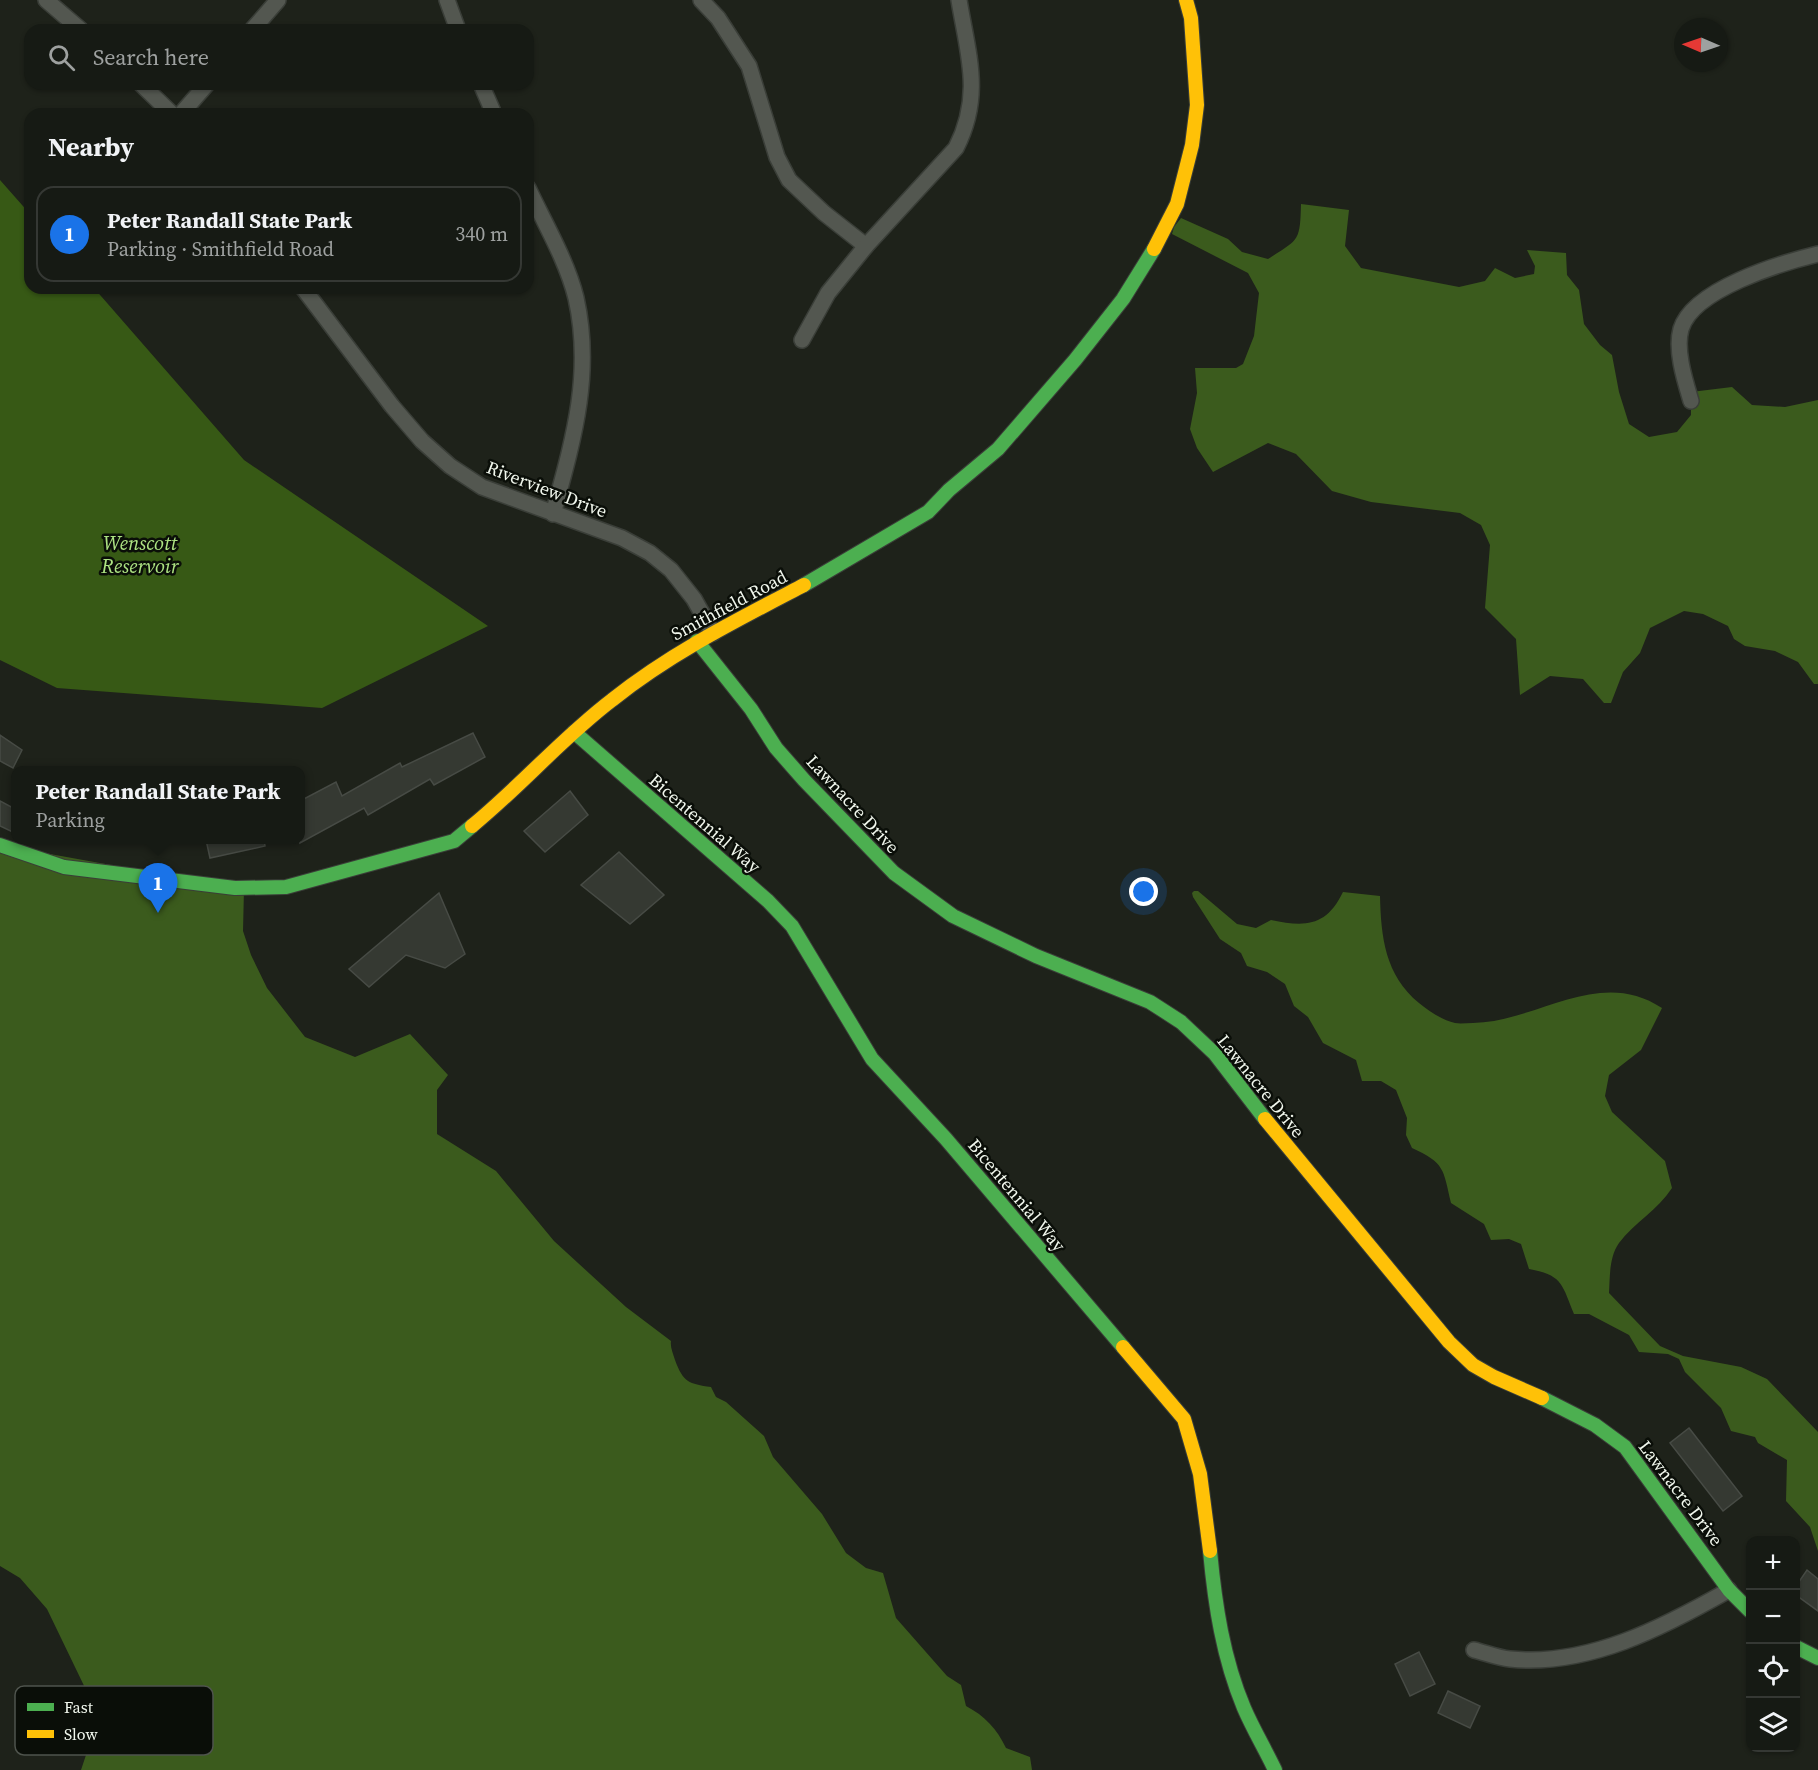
<!DOCTYPE html>
<meta charset="utf-8">
<style>
body{margin:0;font-family:"Source Serif 4",serif;background:#232722;color:#f1f3f6}
.controls{position:absolute;right:18px;bottom:18px;display:grid;overflow:hidden;border-radius:12px;box-shadow:0 2px 4px #0004}
.controls button{width:54px;height:54px;display:grid;place-items:center;padding:0;border:0;border-bottom:2px solid #353834;background:#161a14;color:#f1f3f6;font:30px sans-serif}
.compass{position:absolute;left:1674px;top:18px;width:54px;height:54px;border-radius:50%;background:#161a14;box-shadow:0 2px 4px #0004;rotate:272deg}
.you{position:absolute;left:1144px;top:892px;width:21px;height:21px;margin:-15px;border:4px solid #fff;border-radius:50%;background:#1a73e8;box-shadow:0 0 0 9px #1a73e833}
.badge{display:grid;place-items:center;width:39px;height:39px;border-radius:50%;background:#1a73e8;color:#fff;font-size:20px;font-weight:700}
.pin{position:absolute;translate:-50% -50px;filter:drop-shadow(0 2px 3px #0008)}
.pin::after{content:'';position:absolute;top:32px;width:21px;height:18px;background:inherit;clip-path:polygon(0 0,100% 0,50% 100%)}
.popup{position:absolute;left:11px;top:766px;width:294px;height:78px;box-sizing:border-box;display:grid;place-content:center;border-radius:12px;background:#161a14;filter:drop-shadow(0 2px 4px #0005);font-size:20px;white-space:nowrap;color:#9ea1a0}
.popup b{font-size:22px;color:#f1f3f6}
.popup::after{content:'';position:absolute;left:50%;top:100%;margin-left:-12px;border:12px solid transparent;border-top-color:#161a14}
.list{margin:0;padding:0;list-style:none}
h2{display:flex;justify-content:space-between;align-items:center;height:78px;margin:0;padding:0 24px;font-size:26px}
h2 small{font-size:20px;font-weight:400;color:#9ea1a0}
.list li{display:grid;grid-template-columns:39px 1fr auto;gap:18px;align-items:center;box-sizing:border-box;height:96px;margin:0 12px 12px;padding:0 12px;border:2px solid #353834;border-radius:18px}
.list b{display:block;font-size:22px;white-space:nowrap}
.list p{margin:0;font-size:20px;white-space:nowrap;color:#9ea1a0}
.list em{font-size:20px;font-style:normal;color:#9ea1a0}
.icon{flex:none;width:33px;height:33px;fill:none;stroke:currentColor;stroke-width:2;stroke-linecap:round;stroke-linejoin:round}
.map{position:relative;flex:none;width:1818px;height:1770px;overflow:hidden}
.search{position:absolute;background:#161a14;box-shadow:0 2px 4px #0004;left:24px;top:24px;width:510px;height:66px;display:flex;align-items:center;gap:15px;box-sizing:border-box;padding:0 21px;border-radius:18px;color:#9ea1a0;font-size:22px}
.panel{position:absolute;background:#161a14;box-shadow:0 2px 4px #0004;left:24px;top:108px;width:510px;height:186px;border-radius:18px}
.map>svg:first-child{display:block}
.forest{fill:#3b5b1d}
.water{fill:#375915}
.building{fill:#353932;stroke:#474b45;stroke-width:1.5}
.lines{fill:none;stroke-linecap:round;stroke-linejoin:round}
.street-casing{stroke:#3a3e38;stroke-width:18}
.fast-casing{stroke:#3a3e38;stroke-width:16}
.slow-casing{stroke:#3a3e38;stroke-width:16}
.street{stroke:#535750;stroke-width:15}
.fast{stroke:#4caf50;stroke-width:14}
.slow{stroke:#ffc107;stroke-width:14}
.labels{text-anchor:middle;dominant-baseline:central;stroke-width:5;stroke-linejoin:round;paint-order:stroke}
.street-label{font-size:18px;fill:#f1f7ed;stroke:#0a0e08}
.water-label{font-size:20px;font-style:italic;fill:#aee483;stroke:#0a0e08}
.key{fill:#0a0e08;stroke:#4f544d;stroke-width:1.5}
.key-label{font-size:16px;fill:#f1f7ed}
</style>
<div class="map">
<svg width="1818" height="1770" viewBox="0 0 1818 1770">
<rect width="100%" height="100%" fill="#1e221a"/>
<g class="forest">
<path d="M1301,204L1349,210L1345,246L1361,268L1459,287L1485,281L1495,268L1515,278L1534,274L1535,266L1527,250L1566,253L1567,275L1579,290L1584,324L1600,345L1612,355L1619,392L1629,424L1649,437L1677,432L1691,415V392L1732,387L1752,405L1785,407L1818,400V684H1814L1798,662L1775,651L1745,646L1734,639L1728,626L1703,614L1684,611L1650,628L1640,653L1623,672L1611,703H1604L1583,679L1550,676L1520,695L1516,639L1485,608L1490,545L1481,525L1460,513L1371,502L1332,491L1296,454L1268,443L1213,472L1197,448L1190,429L1197,393L1195,368H1236L1243,364L1254,336L1259,293L1248,273L1172,234L1174,227L1181,218L1228,239L1242,252L1268,259C1299,239 1300,242 1301,204Z"/>
<path d="M0,845L244,889L243,931L251,955L267,988L305,1037L355,1057L410,1034L448,1075L437,1090V1134L496,1171L554,1241L626,1307L671,1341C670,1347 673,1353 675,1360C683,1382 689,1384 711,1387L716,1397L726,1402L764,1436L773,1457L822,1514L846,1553L866,1568L883,1573L896,1618L947,1676L961,1685L966,1706C985,1716 997,1729 1006,1748L1030,1757L1032,1770H81L86,1755L93,1745L90,1739L88,1694L47,1609L20,1578L0,1566Z"/>
<path d="M1194,891H1198L1237,924L1256,928L1271,920C1305,927 1326,927 1343,892L1380,896C1381,937 1385,975 1419,1003C1429,1011 1442,1020 1455,1023C1460,1024 1467,1023 1473,1023C1537,1022 1599,966 1662,1008L1641,1050L1609,1075L1605,1096L1612,1112L1665,1161L1672,1188C1658,1210 1634,1223 1619,1243C1609,1257 1610,1277 1609,1293L1660,1346L1683,1356L1741,1367L1767,1379L1818,1432V1551L1810,1527L1786,1501L1787,1460L1758,1443L1755,1437L1731,1431L1721,1408L1685,1372L1679,1359L1668,1354L1639,1352L1629,1335L1589,1314H1574C1562,1285 1563,1275 1529,1269L1521,1244L1509,1239L1491,1240L1484,1224L1451,1203C1443,1169 1445,1163 1412,1148L1406,1135L1407,1118L1396,1090L1381,1081H1362L1356,1060L1323,1043L1308,1017L1294,1006L1285,984L1267,972L1247,966L1241,953L1220,939L1193,897L1192,893Z"/>
</g>
<path class="water" d="M0,180L30,214V288H94L244,460L488,626L322,708L57,688L0,660Z"/>
<g class="building">
<path d="M473,733L485,757L434,785L430,779L368,815L364,808L300,843V801L336,782L342,796L400,763L402,767Z"/>
<path d="M0,735L22,750L13,768L0,761Z"/>
<path d="M570,791L588,815L545,852L524,831Z"/>
<path d="M0,801L15,809V833L0,826Z"/>
<path d="M206,840H264L265,846L210,858Z"/>
<path d="M619,852L664,895L630,924L581,885Z"/>
<path d="M439,893L465,954L445,968L406,955L369,987L349,969Z"/>
<path d="M1689,1428L1742,1496L1723,1511L1670,1443Z"/>
<path d="M1807,1570L1818,1579V1611L1796,1595V1586Z"/>
<path d="M1419,1652L1435,1684L1410,1696L1395,1664Z"/>
<path d="M1448,1691L1480,1706L1470,1728L1438,1713Z"/>
</g>
<g class="lines">
<defs>
<g id="street">
<path d="M46,0L81,30"/>
<path d="M447,0L458,30"/>
<path d="M701,0L718,18L749,66L777,157L789,180L824,213L866,246"/>
<path d="M252,30L278,0"/>
<path d="M141,84L172,114"/>
<path d="M481,84L494,114"/>
<path d="M181,114L207,84"/>
<path d="M528,188C544,222 567,261 576,298C593,374 573,441 553,514"/>
<path d="M303,288L392,406L422,441L450,466L482,487L622,538L650,553L671,570L694,599L713,633"/>
<path d="M802,340L828,293L866,246L956,148C983,95 968,55 959,0"/>
<path d="M1691,401C1685,381 1675,350 1681,329C1693,289 1781,263 1818,254"/>
<path d="M1474,1650C1486,1653 1498,1658 1510,1659C1588,1667 1664,1627 1729,1590"/>
</g>
<g id="fast">
<path d="M804,585L928,512L949,490L998,449L1075,360L1123,299L1154,249"/>
<path d="M697,641L751,709L776,748L804,780L894,873L953,916L1036,956L1150,1002L1181,1022L1215,1054L1265,1119"/>
<path d="M574,732L768,901L792,926L872,1059L946,1139L1123,1347"/>
<path d="M0,845L64,867L235,888L286,887L454,841L472,826"/>
<path d="M1542,1398L1595,1425L1625,1447L1729,1590L1750,1611"/>
<path d="M1210,1551C1215,1605 1223,1658 1244,1708C1253,1729 1265,1749 1275,1770"/>
<path d="M1796,1647L1818,1658"/>
</g>
<g id="slow">
<path d="M1154,249L1177,204L1192,145L1197,105L1191,18L1186,0"/>
<path d="M472,826C521,786 562,738 612,700C671,653 737,620 804,585"/>
<path d="M1265,1119L1449,1342L1473,1365L1494,1377L1542,1398"/>
<path d="M1123,1347L1184,1419L1200,1474L1210,1551"/>
</g>
</defs>
<use href="#street" class="street-casing"/>
<use href="#fast" class="fast-casing"/>
<use href="#slow" class="slow-casing"/>
<use href="#street" class="street"/>
<use href="#fast" class="fast"/>
<use href="#slow" class="slow"/>
</g>
<g class="labels">
<g class="street-label">
<text transform="translate(547 489) rotate(21)">Riverview Drive</text>
<text transform="translate(729 605) rotate(-28)">Smithfield Road</text>
<text transform="translate(853 804) rotate(47)">Lawnacre Drive</text>
<text transform="translate(705 823) rotate(41)">Bicentennial Way</text>
<text transform="translate(1261 1086) rotate(51)">Lawnacre Drive</text>
<text transform="translate(1017 1195) rotate(50)">Bicentennial Way</text>
<text transform="translate(1681 1493) rotate(53)">Lawnacre Drive</text>
</g>
<g class="water-label">
<text x="140" y="543">Wenscott<tspan x="140" dy="23">Reservoir</tspan></text>
</g>
</g>
<rect x="15" y="1686" width="198" height="69" rx="9" class="key"/>
<rect x="27" y="1703" width="27" height="8" fill="#4caf50"/>
<rect x="27" y="1730" width="27" height="8" fill="#ffc107"/>
<g class="key-label">
<text x="64" y="1713">Fast</text>
<text x="64" y="1740">Slow</text>
</g>
</svg>
<div class="controls">
<button>+</button>
<button>−</button>
<button><svg class="icon" aria-label="locate" viewBox="0 0 24 24"><circle cx="12" cy="12" r="6"/><path d="M12 2v4M12 18v4M2 12h4M18 12h4"/></svg></button>
<button><svg class="icon" aria-label="layers" viewBox="0 0 24 24"><path d="M12 4l9 5-9 5-9-5zM3 14l9 5 9-5"/></svg></button>
</div>
<svg class="compass" viewBox="-18 -18 36 36"><path d="M0-13l5 13h-10z" fill="#e53935"/><path d="M0 13l5-13h-10z" fill="#9ea1a0"/></svg>
<div class="you"></div>
<div class="pin badge" style="left:158px;top:913px">1</div>
<div class="popup"><b>Peter Randall State Park</b>Parking</div>
<div class="search"><svg class="icon" aria-label="search" viewBox="0 0 24 24"><circle cx="10" cy="10" r="6"/><path d="M15 15l6 6"/></svg>Search here</div>
<section class="panel">
<h2>Nearby<small></small></h2>
<ul class="list">
<li><span class="badge">1</span><div><b>Peter Randall State Park</b><p>Parking · Smithfield Road</p></div><em>340 m</em></li>
</ul>
</section>
</div>
